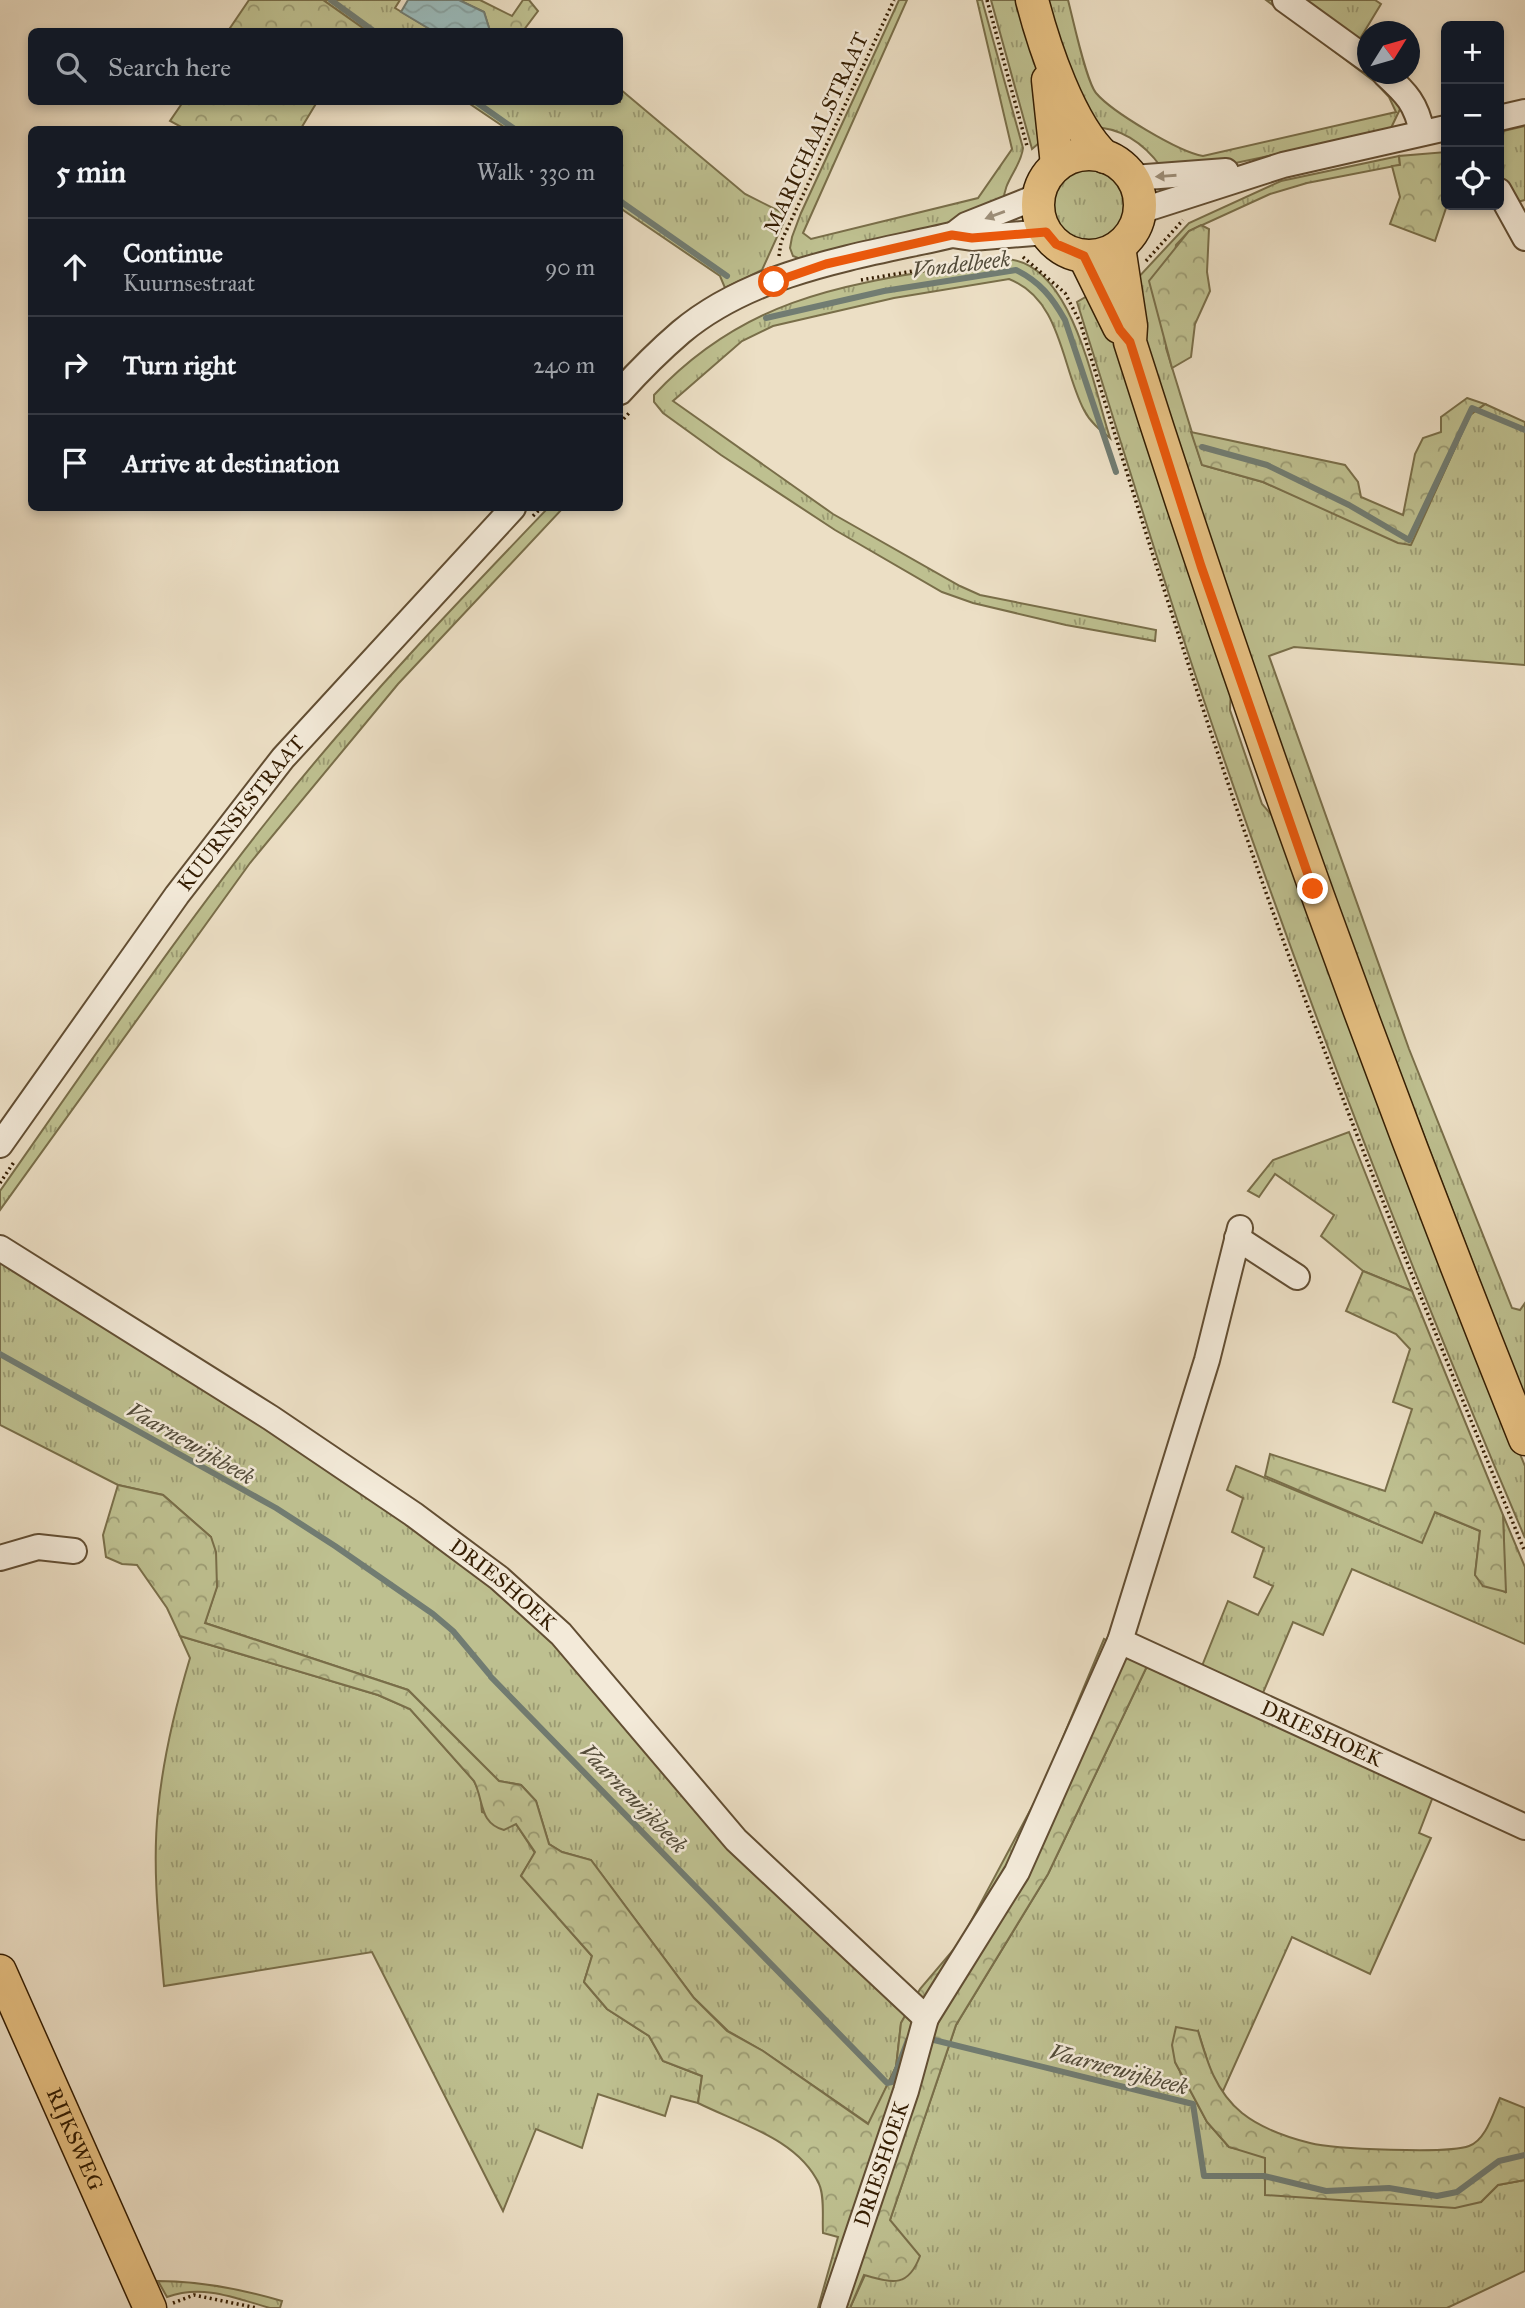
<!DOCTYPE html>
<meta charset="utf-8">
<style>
body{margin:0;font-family:"IM FELL Great Primer",serif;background:#20242c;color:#f1f3f6}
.controls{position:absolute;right:21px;top:21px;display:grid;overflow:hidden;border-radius:10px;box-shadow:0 4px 10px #0003}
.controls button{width:63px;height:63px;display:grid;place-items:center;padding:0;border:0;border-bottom:2px solid #363941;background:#171b24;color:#f1f3f6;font:35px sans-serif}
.compass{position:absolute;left:1357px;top:21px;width:63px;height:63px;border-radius:50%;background:#171b24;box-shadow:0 4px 10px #0003;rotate:53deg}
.stop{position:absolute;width:21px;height:21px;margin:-16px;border:5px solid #ea580c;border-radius:50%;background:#fff}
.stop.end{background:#ea580c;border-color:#fff;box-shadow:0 2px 7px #0008}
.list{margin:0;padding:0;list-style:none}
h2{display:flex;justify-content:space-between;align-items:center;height:91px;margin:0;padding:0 28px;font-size:30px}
h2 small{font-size:23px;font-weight:400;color:#9ea1a6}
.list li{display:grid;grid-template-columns:46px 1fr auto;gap:21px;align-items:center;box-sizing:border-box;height:98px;padding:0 28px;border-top:2px solid #363941}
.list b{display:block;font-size:26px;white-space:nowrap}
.list p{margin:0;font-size:23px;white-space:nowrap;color:#9ea1a6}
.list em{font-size:23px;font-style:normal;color:#9ea1a6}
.icon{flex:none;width:38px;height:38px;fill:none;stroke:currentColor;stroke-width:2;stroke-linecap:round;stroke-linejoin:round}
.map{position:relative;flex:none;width:1525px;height:2308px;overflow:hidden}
.search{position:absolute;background:#171b24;box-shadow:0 4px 10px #0003;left:28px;top:28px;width:595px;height:77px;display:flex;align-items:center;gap:18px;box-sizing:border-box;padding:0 24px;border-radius:10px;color:#9ea1a6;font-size:26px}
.panel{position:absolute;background:#171b24;box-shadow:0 4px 10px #0003;left:28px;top:126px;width:595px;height:385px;border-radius:10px}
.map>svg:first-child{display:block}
.grass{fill:url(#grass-tufts);stroke:#796e49;stroke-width:2}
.forest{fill:url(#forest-crowns);stroke:#796e49;stroke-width:2}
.water{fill:url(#water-waves);stroke:#717c72;stroke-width:2}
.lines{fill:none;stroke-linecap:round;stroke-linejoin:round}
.stream{stroke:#717c72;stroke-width:6}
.minor-casing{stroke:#624e33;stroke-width:28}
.major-casing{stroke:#341d02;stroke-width:35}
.path{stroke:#341d02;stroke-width:3.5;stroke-dasharray:2 3.5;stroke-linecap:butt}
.minor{stroke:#f3ead9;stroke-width:24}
.major{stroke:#e6c082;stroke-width:32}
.oneway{fill:#9d8e78}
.route{stroke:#ea580c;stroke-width:9}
.labels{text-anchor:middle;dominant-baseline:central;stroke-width:5;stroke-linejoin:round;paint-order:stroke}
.street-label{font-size:21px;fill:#341d02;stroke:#f3ead9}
.water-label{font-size:23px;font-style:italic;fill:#534c3a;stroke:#f3ead9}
</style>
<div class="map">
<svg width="1525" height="2308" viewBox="0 0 1525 2308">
<defs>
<pattern id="grass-tufts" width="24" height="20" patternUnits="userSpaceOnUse" patternTransform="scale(1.75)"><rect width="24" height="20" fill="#bec090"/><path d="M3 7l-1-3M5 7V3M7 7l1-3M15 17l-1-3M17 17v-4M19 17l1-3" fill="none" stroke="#9b9b73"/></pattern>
<pattern id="forest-crowns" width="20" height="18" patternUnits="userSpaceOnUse" patternTransform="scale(1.75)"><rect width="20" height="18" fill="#bec090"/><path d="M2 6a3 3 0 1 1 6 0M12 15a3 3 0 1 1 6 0" fill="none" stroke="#9b9b73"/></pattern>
<pattern id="water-waves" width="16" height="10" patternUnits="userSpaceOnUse" patternTransform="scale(1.75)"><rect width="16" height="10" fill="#9abbbc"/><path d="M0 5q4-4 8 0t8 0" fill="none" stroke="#85a0a0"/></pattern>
</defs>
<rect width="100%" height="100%" fill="#ecdfc5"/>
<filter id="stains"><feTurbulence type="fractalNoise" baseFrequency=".00286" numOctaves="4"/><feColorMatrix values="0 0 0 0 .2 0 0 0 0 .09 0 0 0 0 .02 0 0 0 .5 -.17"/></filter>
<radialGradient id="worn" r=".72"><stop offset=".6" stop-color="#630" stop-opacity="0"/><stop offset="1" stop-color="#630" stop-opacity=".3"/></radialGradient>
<g class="grass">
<path d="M323,0H400L395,8L433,31H367Z"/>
<path d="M899,0H907L803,233L811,239L978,198L1012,149L977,0H982L1023,148C1021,168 1002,182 1004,203L963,222L803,260L793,256L790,248L792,237L801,213Z"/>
<path d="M991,0H1020L1045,89L1046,137L1032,149Z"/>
<path d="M1044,0H1068C1073,19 1086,81 1096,93C1112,112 1179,152 1203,156L1396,112L1389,97L1375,82L1266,0H1279L1367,66L1368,74H1378L1402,105L1390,130L1212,168L1161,167C1144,143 1119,126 1089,127Z"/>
<path d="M1299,0H1375L1381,4L1358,42Z"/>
<path d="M620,89L745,194L787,215L762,270L725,288L720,276L620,208V130L507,129L467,102H620Z"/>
<path d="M1525,126V200L1517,202L1499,178V132Z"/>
<path d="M1399,156L1400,165L1307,183L1270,194L1189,231L1176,245L1166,348L1202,465L1263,482L1410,545L1470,415L1485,404L1525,422V665L1294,647L1269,656L1409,1049L1512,1308L1520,1310L1525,1303V1399L1314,849L1139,328L1134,282L1189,223L1281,181Z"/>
<circle cx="1090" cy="206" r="39"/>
<path d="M1002,259C1072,257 1093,387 1110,438C1100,430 1090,422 1084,410C1061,366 1062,300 1009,279L894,298L773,326L742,341L673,401L833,514L960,586L980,595L1156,630L1155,641L1066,625L973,603L942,592L835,530L721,455L663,413L654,402V395C755,287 865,283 1002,259Z"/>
<path d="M1089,295L1116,336L1231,688L1230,710L1262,804L1276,820L1463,1316L1525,1466V1538C1405,1257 1295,971 1197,680C1155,555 1117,429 1077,302Z"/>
<path d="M548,508H563L398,684L250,863L0,1210V1191C91,1061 180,930 279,806C362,702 456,604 548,508Z"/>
<path d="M1349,1132L1412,1291L1363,1271L1321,1236L1334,1215L1275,1174L1259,1197L1248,1191L1273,1160Z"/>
<path d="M0,1258L288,1437L498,1585L908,2011L901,2023L896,2067L869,2124L763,2051L728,2031L694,1998L591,1860L562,1852L549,1844L536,1801L521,1785L499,1781L408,1690L205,1623L217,1586L211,1537L163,1495L118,1485L0,1425Z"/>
<path d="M1236,1466L1421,1542L1434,1512L1480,1531L1475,1575L1505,1592L1503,1515L1525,1567V1644L1352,1569L1323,1635L1293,1622L1260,1700L1200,1671L1228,1601L1258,1615L1273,1586L1254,1577L1264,1548L1232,1532L1243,1498L1227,1490Z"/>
<path d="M180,1636L378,1695L410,1709L474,1781L480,1793L482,1812L516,1824L535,1853L521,1876L592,1956L584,1982L607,2009L649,2036L663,2061L702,2076L698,2103L671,2096L665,2116L598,2094L582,2148L536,2129L503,2211L372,1952L164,1986C159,1928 152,1868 158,1810C163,1758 175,1708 190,1658Z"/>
<path d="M1149,1662L1434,1794L1419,1833L1431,1838L1370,1974L1292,1937L1223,2091L1214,2082L1198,2031L1175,2062L1207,2122L1229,2147L1481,2202L1498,2185L1525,2180V2271L1447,2308H850L890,2220L956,2025L1048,1874Z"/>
<path d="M158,2281C202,2281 241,2289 282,2301L280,2308H270C235,2298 203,2284 167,2297Z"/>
</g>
<g class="forest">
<path d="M249,0H323L367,31H228Z"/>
<path d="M459,0H480L512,16L523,0H529L538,11L523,31H490L484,12Z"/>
<path d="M183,102H317L300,130L185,129L170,121Z"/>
<path d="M1446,152L1447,205L1435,241L1390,224L1400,197L1392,166L1400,165L1399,156Z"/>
<path d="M1201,225L1209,229L1207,272L1210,291L1195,324L1191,357L1172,368L1149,281L1189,231Z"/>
<path d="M1467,398L1485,404L1470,415L1411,545L1398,543L1263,482L1202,465L1191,432L1345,465L1358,482L1361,497L1403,515L1415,454L1423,438L1441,432V417Z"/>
<path d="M1363,1271L1412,1291L1503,1515L1506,1592L1483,1586L1475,1575L1480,1531L1435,1512L1422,1543L1265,1476L1270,1454L1385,1491L1412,1409L1393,1402L1410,1349L1396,1334L1346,1311Z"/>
<path d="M118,1485L163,1495L211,1537L216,1552L217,1587L205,1623L408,1690L499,1781L521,1785L536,1801L549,1844L562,1852L591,1860L694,1998L727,2031L763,2051L868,2124L896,2067L901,2023L920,1989L960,1942L1041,1790L1104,1639L1149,1662L1048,1874L956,2025L890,2220L920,2256C908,2288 893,2283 864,2275L850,2308H818L838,2237L823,2233C822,2219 825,2197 819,2184C798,2139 740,2124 698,2103L702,2076L663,2061L649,2036L607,2009L584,1982L592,1956L521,1876L535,1852L516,1824L504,1830C479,1823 484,1801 474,1781L410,1709L378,1695L180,1636L167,1608L137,1565L122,1564L106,1557L103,1535Z"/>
<path d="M1176,2027L1198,2031C1207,2062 1216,2092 1242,2113C1262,2129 1286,2137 1310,2143C1333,2149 1449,2154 1469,2146C1486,2140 1493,2113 1500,2098L1525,2108V2180L1498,2185L1481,2202L1455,2208L1265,2195V2158L1229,2147L1207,2122L1175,2062L1172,2045Z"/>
</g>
<path class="water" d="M408,0H459L484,12L490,31H433L401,12Z"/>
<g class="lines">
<g class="stream">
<path d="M331,0L375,32"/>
<path d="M476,102L516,130"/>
<path d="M620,201L727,276"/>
<path d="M766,318L884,291L1016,270C1040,282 1052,297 1065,320L1116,472"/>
<path d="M1202,447L1267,465L1349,505L1409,540L1472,408L1525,430"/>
<path d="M0,1354L276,1508L335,1546L433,1614L453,1631L489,1674"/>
<path d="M491,1677L887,2083L892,2082L908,2040"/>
<path d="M930,2039L1193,2104L1204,2176H1264L1326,2191L1389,2188L1437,2196L1457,2192L1499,2161L1525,2155"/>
</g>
<defs>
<g id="minor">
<path d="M1285,0L1368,60"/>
<path d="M1385,74C1406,93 1417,104 1422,133"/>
<path d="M1499,118L1525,112"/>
<path d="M1133,178L1226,171"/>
<path d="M1499,191L1525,238"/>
<path d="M1140,211L1283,165L1446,128"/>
<path d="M953,235L966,225L1039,196"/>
<path d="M620,392C639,371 660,350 681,332C755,270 861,256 952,235L972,238L1046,232"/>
<path id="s1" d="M0,1145L177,895L283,758L513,508"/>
<path d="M1237,1238L1297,1277"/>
<path id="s2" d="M0,1248L271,1418L413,1514L499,1578L561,1634L736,1840L926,2018L1017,1872L1120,1641L1207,1360L1240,1228"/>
<path d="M0,1558L38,1547L74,1551"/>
<path id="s3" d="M1120,1641L1525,1827"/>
<path id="s4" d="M833,2308L906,2091L926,2018"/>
</g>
<g id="major">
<path d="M1032,0C1044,46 1070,125 1105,157"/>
<path d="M1048,80L1057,165"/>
<circle cx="1089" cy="205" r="51"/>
<path d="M1119,247L1131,326L1130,342C1248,714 1380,1078 1525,1439"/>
<path d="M1084,256L1119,327"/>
<path id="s5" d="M0,1971L150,2308"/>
</g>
</defs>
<use href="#minor" class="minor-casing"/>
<use href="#major" class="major-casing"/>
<g class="path">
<path d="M987,0L1027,146"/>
<path d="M779,256L781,242L894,0"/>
<path d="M1023,257L1065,293L1080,322C1146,535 1213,749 1290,959C1364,1158 1444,1356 1525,1552"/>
<path d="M1146,261L1183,220"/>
<path d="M861,280L971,261"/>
<path d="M620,423L629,413"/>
<path d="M533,516L541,508"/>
<path d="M0,1183L14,1162"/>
<path d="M173,2303L194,2295L257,2308"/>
</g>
<use href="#minor" class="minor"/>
<use href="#major" class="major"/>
</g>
<defs><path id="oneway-solid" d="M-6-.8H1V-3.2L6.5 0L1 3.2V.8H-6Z" transform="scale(1.75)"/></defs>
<g class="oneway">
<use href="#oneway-solid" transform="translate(1166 176) rotate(176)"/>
<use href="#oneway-solid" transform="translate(995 215) rotate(160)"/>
</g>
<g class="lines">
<path class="route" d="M774,282L826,264L952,235L972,238L1046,232L1056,244L1084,256L1120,330L1130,342L1201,566L1313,889"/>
</g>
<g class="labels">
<g class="street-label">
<text transform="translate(816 133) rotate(-65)">MARICHAALSTRAAT</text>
<text stroke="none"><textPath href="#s1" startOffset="410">KUURNSESTRAAT</textPath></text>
<text stroke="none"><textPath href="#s2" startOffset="606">DRIESHOEK</textPath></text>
<text stroke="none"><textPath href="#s3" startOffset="222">DRIESHOEK</textPath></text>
<text stroke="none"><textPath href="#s5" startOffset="184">RIJKSWEG</textPath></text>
<text stroke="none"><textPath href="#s4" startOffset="152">DRIESHOEK</textPath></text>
</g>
<g class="water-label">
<text transform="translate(961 264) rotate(-7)">Vondelbeek</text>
<text transform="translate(191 1443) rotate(30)">Vaarnewijkbeek</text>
<text transform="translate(634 1798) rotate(46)">Vaarnewijkbeek</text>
<text transform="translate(1119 2069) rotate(15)">Vaarnewijkbeek</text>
</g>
</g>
<rect width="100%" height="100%" filter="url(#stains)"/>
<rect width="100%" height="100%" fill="url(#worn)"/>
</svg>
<div class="controls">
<button>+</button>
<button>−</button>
<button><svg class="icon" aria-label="locate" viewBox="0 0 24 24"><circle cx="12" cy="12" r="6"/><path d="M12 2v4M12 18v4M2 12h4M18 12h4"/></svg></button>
</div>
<svg class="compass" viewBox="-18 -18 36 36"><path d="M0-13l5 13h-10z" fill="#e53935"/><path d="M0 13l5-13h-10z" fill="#9ea1a6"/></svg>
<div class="stop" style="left:774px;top:282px"></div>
<div class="stop end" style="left:1313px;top:889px"></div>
<div class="search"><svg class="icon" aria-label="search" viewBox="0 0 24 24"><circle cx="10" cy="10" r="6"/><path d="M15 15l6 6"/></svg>Search here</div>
<section class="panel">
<h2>5 min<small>Walk · 330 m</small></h2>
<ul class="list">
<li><svg class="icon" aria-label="ahead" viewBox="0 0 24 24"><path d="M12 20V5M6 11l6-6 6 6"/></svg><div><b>Continue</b><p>Kuurnsestraat</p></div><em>90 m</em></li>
<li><svg class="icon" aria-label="right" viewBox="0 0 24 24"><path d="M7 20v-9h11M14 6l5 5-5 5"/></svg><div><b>Turn right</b></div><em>240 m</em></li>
<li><svg class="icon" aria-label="arrive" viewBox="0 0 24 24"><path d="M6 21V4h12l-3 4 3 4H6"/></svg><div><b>Arrive at destination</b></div></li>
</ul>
</section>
</div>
